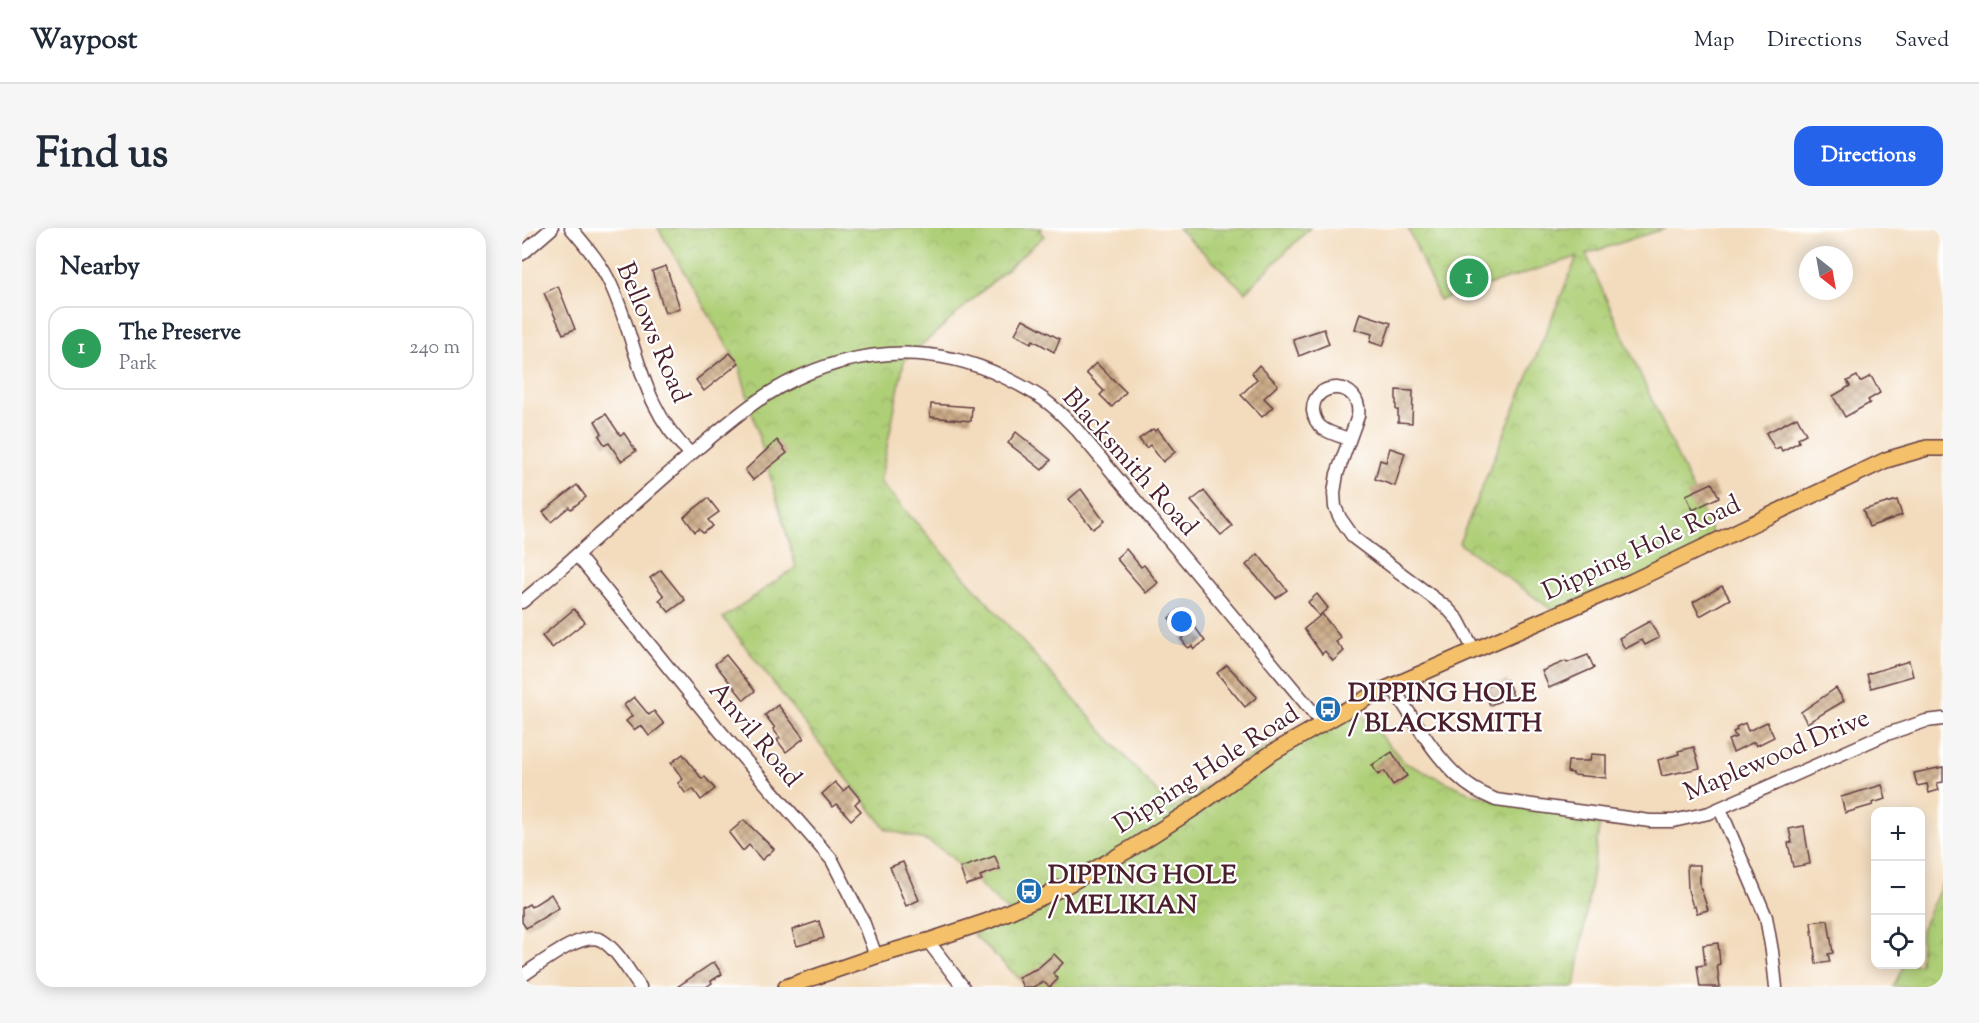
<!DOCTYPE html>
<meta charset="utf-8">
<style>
body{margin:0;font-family:"Sorts Mill Goudy",serif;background:#f6f6f7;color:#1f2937}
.controls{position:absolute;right:18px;bottom:18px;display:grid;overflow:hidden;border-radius:12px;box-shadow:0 3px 15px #0003}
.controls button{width:54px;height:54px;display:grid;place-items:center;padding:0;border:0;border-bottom:2px solid #e0e1e3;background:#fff;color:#1f2937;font:30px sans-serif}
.compass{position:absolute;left:1277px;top:18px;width:54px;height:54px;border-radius:50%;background:#fff;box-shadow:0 3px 15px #0003;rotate:149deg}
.you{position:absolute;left:660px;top:394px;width:21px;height:21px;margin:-15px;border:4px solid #fff;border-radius:50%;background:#1a73e8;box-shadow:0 0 0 9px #1a73e833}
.badge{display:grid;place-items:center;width:39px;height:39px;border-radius:50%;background:#2563eb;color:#fff;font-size:20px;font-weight:700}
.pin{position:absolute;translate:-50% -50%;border:3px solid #fff;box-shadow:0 2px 6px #0006}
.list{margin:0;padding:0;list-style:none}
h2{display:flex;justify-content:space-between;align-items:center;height:78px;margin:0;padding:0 24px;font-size:26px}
h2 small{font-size:20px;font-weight:400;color:#747a83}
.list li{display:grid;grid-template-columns:39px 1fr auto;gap:18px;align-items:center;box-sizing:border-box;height:84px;margin:0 12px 12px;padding:0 12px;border:2px solid #e0e1e3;border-radius:18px}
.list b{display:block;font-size:22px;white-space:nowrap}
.list p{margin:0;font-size:20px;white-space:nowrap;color:#747a83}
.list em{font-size:20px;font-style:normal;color:#747a83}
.icon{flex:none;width:33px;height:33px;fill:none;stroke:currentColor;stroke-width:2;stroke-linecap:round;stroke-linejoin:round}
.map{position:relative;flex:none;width:1421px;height:759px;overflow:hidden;border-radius:18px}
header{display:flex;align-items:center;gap:36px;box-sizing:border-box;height:84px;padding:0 30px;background:#fff;border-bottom:2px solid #e0e1e3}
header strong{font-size:28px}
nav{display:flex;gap:33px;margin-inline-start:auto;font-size:21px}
.intro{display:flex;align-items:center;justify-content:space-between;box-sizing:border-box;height:144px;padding:0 36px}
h1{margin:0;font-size:42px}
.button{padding:15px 27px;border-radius:18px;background:#2563eb;color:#fff;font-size:21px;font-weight:700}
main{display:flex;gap:36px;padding:0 36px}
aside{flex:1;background:#fff;border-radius:18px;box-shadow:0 3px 15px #0003}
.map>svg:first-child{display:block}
.park{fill:url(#park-crowns);stroke:#7c7751;stroke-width:1.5}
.building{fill:url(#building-cross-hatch)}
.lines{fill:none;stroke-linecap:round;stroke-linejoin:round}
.minor-casing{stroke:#633b41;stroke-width:15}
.major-casing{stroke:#633b41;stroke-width:18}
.minor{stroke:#fff;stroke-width:12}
.major{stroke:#f4c16a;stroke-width:15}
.labels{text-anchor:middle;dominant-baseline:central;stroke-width:4.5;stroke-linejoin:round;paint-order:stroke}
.street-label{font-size:26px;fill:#4a1f2b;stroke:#fff}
.poi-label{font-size:26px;font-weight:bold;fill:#4a1f2b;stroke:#fff;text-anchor:start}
</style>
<header>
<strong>Waypost</strong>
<nav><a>Map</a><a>Directions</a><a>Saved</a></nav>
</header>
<div class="intro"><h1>Find us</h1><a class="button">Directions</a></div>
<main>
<aside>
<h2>Nearby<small></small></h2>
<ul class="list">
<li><span class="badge" style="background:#2e9e5b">1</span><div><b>The Preserve</b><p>Park</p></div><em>240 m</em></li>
</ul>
</aside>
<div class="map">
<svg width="1421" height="759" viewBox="0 0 1421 759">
<defs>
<pattern id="park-crowns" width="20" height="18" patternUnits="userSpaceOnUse" patternTransform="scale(1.5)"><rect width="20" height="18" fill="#afcf77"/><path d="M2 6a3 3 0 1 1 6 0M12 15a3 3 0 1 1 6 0" fill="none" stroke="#98b167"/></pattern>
<pattern id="building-cross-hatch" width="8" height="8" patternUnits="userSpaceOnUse" patternTransform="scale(1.5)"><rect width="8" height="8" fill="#cbac88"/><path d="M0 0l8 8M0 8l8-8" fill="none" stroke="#a78b6f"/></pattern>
</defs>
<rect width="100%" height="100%" fill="#fff"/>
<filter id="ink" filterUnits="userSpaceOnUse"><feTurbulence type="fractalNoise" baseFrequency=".0167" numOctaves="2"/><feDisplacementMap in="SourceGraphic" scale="12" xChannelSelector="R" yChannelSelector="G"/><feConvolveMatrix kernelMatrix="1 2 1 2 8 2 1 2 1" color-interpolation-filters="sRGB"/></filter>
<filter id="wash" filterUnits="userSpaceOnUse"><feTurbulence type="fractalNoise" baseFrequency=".008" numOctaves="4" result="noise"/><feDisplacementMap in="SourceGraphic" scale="24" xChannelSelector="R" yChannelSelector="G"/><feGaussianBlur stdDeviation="1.35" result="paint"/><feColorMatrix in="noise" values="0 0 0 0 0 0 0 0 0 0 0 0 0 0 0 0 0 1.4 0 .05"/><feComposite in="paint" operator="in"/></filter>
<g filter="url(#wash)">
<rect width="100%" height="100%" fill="#f3dcbd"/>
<g class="park">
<path d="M136,0H520L517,2L522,8L382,133L358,254L650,581L727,529L831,477L883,535L953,567L1079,588L1053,759H506L451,706L486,684L427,627L406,613L364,601L201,390L274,339L217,138Z"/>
<path d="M656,0H788L723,64Z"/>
<path d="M886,0H1144L1064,26L1196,318L1033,384L937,315L1055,29L917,72Z"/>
<path d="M1421,654V759H1371L1382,737L1398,736L1399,702Z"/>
</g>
<g id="blocks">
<g class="building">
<path d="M144,38L158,80L143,85L130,43Z"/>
<path d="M36,58L53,101L41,106L22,65Z"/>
<path d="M838,85L869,95L861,118L848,114L850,106L833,101Z"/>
<path d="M501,91L538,111L532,124L511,112L509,115L493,106Z"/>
<path d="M802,101L807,116L777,128L771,111Z"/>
<path d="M208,125L217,135L182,163L174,152Z"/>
<path d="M574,135L604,164L590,179L578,167L582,163L564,145Z"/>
<path d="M737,137L756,157L742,170L751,179L740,189L719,167L735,151L730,145Z"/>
<path d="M1335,148L1338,154L1349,148L1358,165L1346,172L1348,175L1323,189L1311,168L1328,158L1325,153Z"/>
<path d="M874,162L891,163L890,195L876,194V182H874Z"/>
<path d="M409,176L450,179L449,193L408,189Z"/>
<path d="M84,186L98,207L102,205L114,223L99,233L87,215L83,217L77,208L80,205L73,193Z"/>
<path d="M1275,189L1284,206L1276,210L1277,214L1260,223L1258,219L1253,221L1244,205Z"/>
<path d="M631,201L633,203L636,201L653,224L641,234L628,217L624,220L617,211Z"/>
<path d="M494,204L529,232L520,242L486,215Z"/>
<path d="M255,212L265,225L231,252L223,242Z"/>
<path d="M868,220L883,225L873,258L853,251L858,232L864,234Z"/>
<path d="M1190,255L1197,269L1171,282L1164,267Z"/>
<path d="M55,257L64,269L49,281L47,279L29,294L21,284Z"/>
<path d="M559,261L582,293L571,301L547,271Z"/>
<path d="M682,263L710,298L699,307L669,273Z"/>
<path d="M186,270L197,284L186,292L191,298L181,305L177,301L173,304L162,289Z"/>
<path d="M1375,272L1380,287L1347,299L1341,282Z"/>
<path d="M604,321L619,339L622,337L636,355L624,365L594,330Z"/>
<path d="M736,326L765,362L754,370L724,337Z"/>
<path d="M139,342L163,372L147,384L137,372L142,368L128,350Z"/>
<path d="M1200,358L1208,371L1178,388L1171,374Z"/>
<path d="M795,366L806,380L797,388L786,374Z"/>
<path d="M52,381L63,394L30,420L20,408Z"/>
<path d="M660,381L683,413L672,421L670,418L666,420L659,411L662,409L647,390Z"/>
<path d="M800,386L819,410L814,414L822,423L811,433L803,423L800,426L782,401Z"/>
<path d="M1128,393L1137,410L1123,417L1120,412L1103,421L1097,410Z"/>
<path d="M204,427L233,463L222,472L193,436Z"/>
<path d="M1066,427L1072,440L1027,460L1020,443L1044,433L1045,435Z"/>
<path d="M1387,433L1391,448L1349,460L1345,446Z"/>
<path d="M705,437L735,469L723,479L695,445Z"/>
<path d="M985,452L991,468L968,477L961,459L974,453L975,456Z"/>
<path d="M1314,460L1322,473L1285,495L1279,484Z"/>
<path d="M112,469L127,487L132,483L142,496L127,508L119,497L112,502L104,493L110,488L102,477Z"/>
<path d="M256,477L282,510L264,524L255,512L258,510L251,501L253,500L243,487Z"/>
<path d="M1245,494L1252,509L1234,518L1232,514L1211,524L1206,512L1214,509L1211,504L1215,502L1214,499L1223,495L1226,503Z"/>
<path d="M1172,519L1178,540L1140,548L1136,532L1157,526L1156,523Z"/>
<path d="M870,524L885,548L871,557L862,543L856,547L850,537Z"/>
<path d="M161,526L180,551L183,549L193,561L179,572L171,561L164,566L156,555L161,551L149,535Z"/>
<path d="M1069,526L1084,527V550L1051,547V545L1045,544L1046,533H1068Z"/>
<path d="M1421,539V554L1415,555L1417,562L1407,565L1405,556L1395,558L1392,545Z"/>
<path d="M313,554L321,563L327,558L338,571L333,576L339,583L329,592L315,576L311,579L300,566Z"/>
<path d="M1360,557L1364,571L1350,575L1351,577L1323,585L1319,569Z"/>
<path d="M222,592L252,621L240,632L227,617L221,623L207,605Z"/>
<path d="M1282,598L1288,636L1271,639L1266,615L1270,614L1267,601Z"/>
<path d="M473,628L478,641L458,648L460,652L444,657L438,640Z"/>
<path d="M381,634L397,672L384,678L368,639Z"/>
<path d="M1165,637H1178V658L1186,682L1175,685L1173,678L1171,679L1166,662Z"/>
<path d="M29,666L37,680L4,700L0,694V680L7,676L9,679Z"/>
<path d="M1306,692L1311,725L1306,726L1308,734L1294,736L1289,694Z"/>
<path d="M297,693L302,710L275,718L270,702Z"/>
<path d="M1196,715L1198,736L1195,737L1198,759H1178L1175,738L1183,737L1181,717Z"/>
<path d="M532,726L541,735L531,745L536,751L528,759L521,754L511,759H501L496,749L516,740Z"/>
<path d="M192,734L200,746L189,753L190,755L184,759H155Z"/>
</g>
</g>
</g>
<g filter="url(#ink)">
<use href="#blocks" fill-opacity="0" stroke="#633b41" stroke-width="1.5"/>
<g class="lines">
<defs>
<g id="minor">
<path d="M49,0C64,18 79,35 89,57C116,115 118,180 169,226"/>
<path d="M0,26L30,0"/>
<path d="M827,211C818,208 807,205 800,200C795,196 792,190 791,183C790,151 841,152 836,188L815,246L812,265L813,279L818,290L832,310L925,380L936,392L952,422"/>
<path d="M55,327L198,503L310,632L341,693L354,728"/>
<path d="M0,374C43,338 85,300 127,263C160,234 193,204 228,178C304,123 397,108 482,149C496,156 513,164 525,174C536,182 546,193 555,202L800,495"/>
<path d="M870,459C893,492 918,540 952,561C959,565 967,569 974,572L1128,593H1151L1187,585L1362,507L1404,493L1421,491"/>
<path d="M1198,581L1244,689L1250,723L1254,759"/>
<path d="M406,713L441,759"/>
<path d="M0,748C17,737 60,702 79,712C95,721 107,744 118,759"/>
</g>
<path id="major" d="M264,759L354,728L406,713L466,693L538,661L610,620L674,579L748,526L852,466L1111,353L1364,232L1405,220H1421"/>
</defs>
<use href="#minor" class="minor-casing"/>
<use href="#major" class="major-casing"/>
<use href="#minor" class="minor"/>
<use href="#major" class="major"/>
</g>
</g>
<defs>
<symbol id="bus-disc" viewBox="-11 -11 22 22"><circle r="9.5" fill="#1f6fb2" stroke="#fff"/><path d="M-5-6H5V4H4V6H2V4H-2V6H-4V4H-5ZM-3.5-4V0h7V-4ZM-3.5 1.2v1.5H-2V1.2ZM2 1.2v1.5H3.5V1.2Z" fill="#fff"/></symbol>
</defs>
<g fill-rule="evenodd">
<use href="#bus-disc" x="791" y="466" width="30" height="30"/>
<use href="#bus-disc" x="492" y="648" width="30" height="30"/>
</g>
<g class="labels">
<g class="street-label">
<text transform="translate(130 105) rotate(67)">Bellows Road</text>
<text transform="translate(607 235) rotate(48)">Blacksmith Road</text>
<text transform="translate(1120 321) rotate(-25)">Dipping Hole Road</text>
<text transform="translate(232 507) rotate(50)">Anvil Road</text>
<text transform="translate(1255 528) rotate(-23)">Maplewood Drive</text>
<text transform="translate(685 542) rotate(-33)">Dipping Hole Road</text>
</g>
<g class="poi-label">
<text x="826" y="466">DIPPING HOLE<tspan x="826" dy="30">/ BLACKSMITH</tspan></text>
<text x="526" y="648">DIPPING HOLE<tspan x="526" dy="30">/ MELIKIAN</tspan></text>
</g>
</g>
</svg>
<div class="controls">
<button>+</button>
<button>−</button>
<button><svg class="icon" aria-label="locate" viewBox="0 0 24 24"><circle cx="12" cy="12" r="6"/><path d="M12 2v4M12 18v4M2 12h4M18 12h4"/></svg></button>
</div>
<svg class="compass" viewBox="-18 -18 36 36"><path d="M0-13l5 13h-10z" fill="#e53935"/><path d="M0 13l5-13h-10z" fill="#747a83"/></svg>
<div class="you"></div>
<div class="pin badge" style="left:947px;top:50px;background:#2e9e5b">1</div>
</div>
</main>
